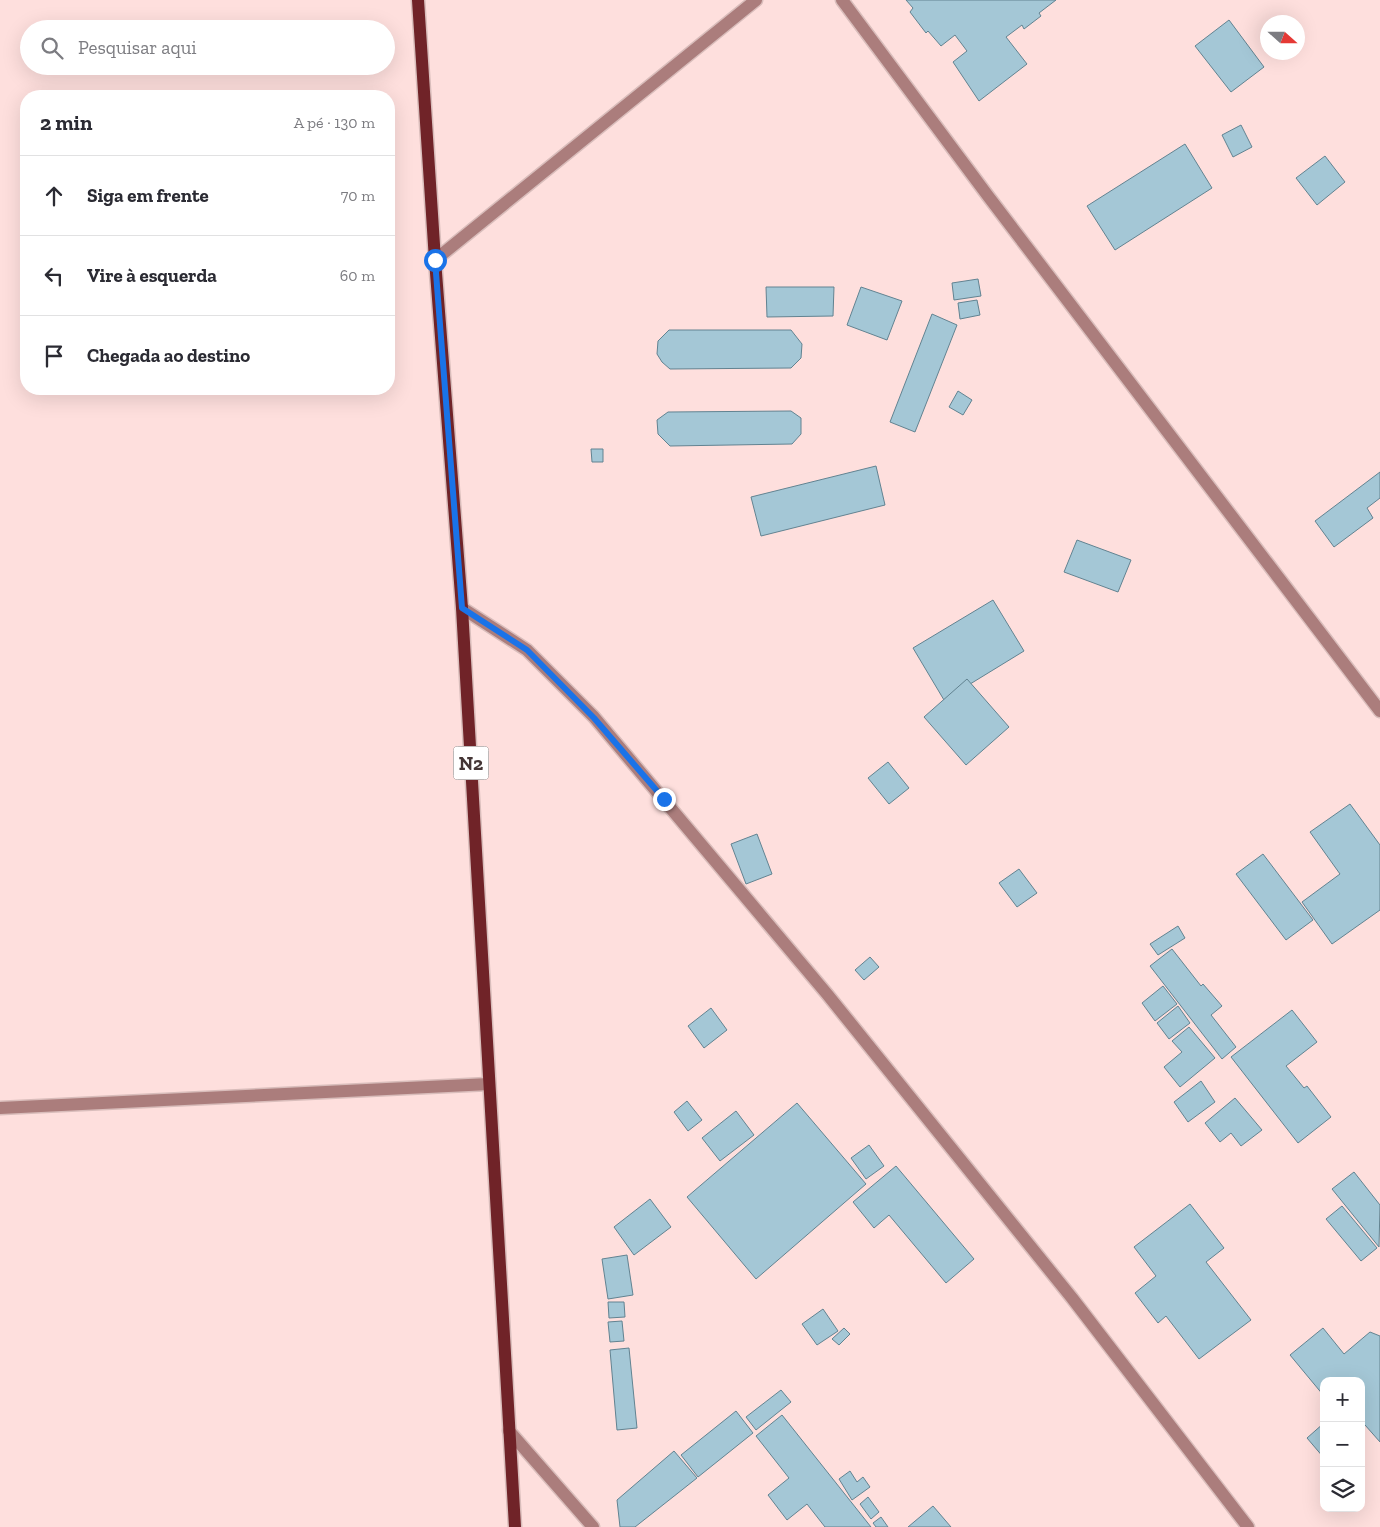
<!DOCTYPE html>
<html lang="pt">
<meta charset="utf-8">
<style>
body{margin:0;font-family:"Zilla Slab",serif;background:#f2f2f3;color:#2b2b33}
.controls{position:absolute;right:15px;bottom:15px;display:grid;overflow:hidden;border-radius:10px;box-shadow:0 5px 20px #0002}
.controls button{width:45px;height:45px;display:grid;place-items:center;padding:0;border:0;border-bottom:1px solid #e1e1e2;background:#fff;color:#2b2b33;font:25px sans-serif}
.compass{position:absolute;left:1260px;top:15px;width:45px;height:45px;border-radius:50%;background:#fff;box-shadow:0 5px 20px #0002;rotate:111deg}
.stop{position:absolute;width:15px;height:15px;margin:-11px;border:4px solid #1a73e8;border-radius:50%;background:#fff}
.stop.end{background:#1a73e8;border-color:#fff;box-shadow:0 1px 5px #0008}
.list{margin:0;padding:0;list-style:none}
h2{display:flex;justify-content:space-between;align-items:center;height:65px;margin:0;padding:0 20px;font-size:21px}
h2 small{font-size:16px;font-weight:400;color:#7c7c81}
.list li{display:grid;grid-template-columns:32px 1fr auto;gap:15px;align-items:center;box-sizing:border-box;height:80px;padding:0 20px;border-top:1px solid #e1e1e2}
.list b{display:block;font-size:19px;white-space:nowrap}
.list em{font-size:16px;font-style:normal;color:#7c7c81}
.icon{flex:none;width:28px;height:28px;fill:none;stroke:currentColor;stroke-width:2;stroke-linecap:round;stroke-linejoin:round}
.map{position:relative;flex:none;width:1380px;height:1527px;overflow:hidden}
.search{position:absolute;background:#fff;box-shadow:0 5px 20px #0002;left:20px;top:20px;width:375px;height:55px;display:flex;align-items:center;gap:12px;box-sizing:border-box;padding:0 18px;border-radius:28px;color:#7c7c81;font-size:19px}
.panel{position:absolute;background:#fff;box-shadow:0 5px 20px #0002;left:20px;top:90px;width:375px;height:305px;border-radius:20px}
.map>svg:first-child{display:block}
.building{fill:#a4c7d6;stroke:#628391}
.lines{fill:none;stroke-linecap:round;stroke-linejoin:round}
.minor-casing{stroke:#d9bdbb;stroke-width:15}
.major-casing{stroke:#d9bdbb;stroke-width:15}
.minor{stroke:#ab7d7c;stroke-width:12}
.major{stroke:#702328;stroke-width:12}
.route{stroke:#1a73e8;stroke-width:6}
.labels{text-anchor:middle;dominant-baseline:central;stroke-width:5;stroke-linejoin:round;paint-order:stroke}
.shield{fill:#fff;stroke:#7c7272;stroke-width:1}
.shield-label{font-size:19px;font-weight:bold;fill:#443535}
</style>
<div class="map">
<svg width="1380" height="1527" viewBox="0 0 1380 1527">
<rect width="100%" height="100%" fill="#fedfdd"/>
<g class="building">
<path d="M906,0H1056L1039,13L1041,16L1024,29L1022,25L1006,37L1027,64L979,101L953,62L967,51L955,35L941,46L928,31L926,33L910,12L913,8Z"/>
<path d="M1229,20L1264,67L1231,92L1195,46Z"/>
<path d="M1241,125L1252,147L1233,157L1222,135Z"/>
<path d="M1185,144L1212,188L1115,250L1087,206Z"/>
<path d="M1325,156L1345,182L1317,205L1296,178Z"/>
<path d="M978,279L981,296L954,300L952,283Z"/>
<path d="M766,287H834L833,316L767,317Z"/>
<path d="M861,287L902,301L887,340L847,325Z"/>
<path d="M977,300L980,315L960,319L958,303Z"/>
<path d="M932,314L957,325L915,432L890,422Z"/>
<path d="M669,330H791L802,344L801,358L791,368L670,369L662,362L657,354L658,341Z"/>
<path d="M958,391L972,400L963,415L949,407Z"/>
<path d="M791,411L801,418V434L792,444L670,446L658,434L657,420L668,412Z"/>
<path d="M591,449H603V462H592Z"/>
<path d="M876,466L885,505L761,536L751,497Z"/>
<path d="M1380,472V498L1367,508L1373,518L1334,547L1315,521Z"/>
<path d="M1077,540L1131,560L1118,592L1064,572Z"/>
<path d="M993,600L1024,651L944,700L913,648Z"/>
<path d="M967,679L1009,727L966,765L924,717Z"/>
<path d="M888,762L909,788L889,804L868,778Z"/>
<path d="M1350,804L1380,845V910L1332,944L1302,902L1340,874L1310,832Z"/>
<path d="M757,834L772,874L746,884L731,844Z"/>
<path d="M1263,854L1313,920L1286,940L1236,874Z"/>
<path d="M1019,869L1037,893L1017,907L999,883Z"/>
<path d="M1178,926L1185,938L1158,955L1150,944Z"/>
<path d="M1172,949L1201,986L1203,984L1222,1006L1211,1015L1236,1047L1222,1059L1150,966Z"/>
<path d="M870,957L879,967L864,980L855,970Z"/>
<path d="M1163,986L1177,1004L1155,1021L1142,1003Z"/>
<path d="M1178,1006L1190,1023L1169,1039L1157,1023Z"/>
<path d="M711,1008L727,1030L704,1048L688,1026Z"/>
<path d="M1292,1010L1317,1042L1286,1066L1304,1088L1307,1086L1331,1117L1298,1143L1231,1057Z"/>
<path d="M1189,1027L1215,1058L1180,1087L1164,1067L1182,1052L1172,1041Z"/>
<path d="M1201,1081L1215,1102L1188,1122L1174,1102Z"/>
<path d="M1235,1098L1262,1130L1241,1146L1231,1133L1220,1142L1205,1123Z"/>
<path d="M687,1101L702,1120L688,1131L674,1112Z"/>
<path d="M797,1103L866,1184L756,1279L687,1197Z"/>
<path d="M736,1111L754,1135L720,1161L702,1138Z"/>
<path d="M869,1145L884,1166L866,1179L851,1158Z"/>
<path d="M896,1166L974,1259L946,1283L889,1215L874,1228L853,1202Z"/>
<path d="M1354,1172L1380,1205L1379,1247L1332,1189Z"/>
<path d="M650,1199L671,1227L634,1255L614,1227Z"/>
<path d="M1190,1204L1224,1248L1206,1262L1251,1320L1199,1359L1166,1316L1158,1323L1135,1293L1156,1276L1134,1247Z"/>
<path d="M1342,1206L1377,1248L1361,1261L1326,1219Z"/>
<path d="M627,1255L633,1295L608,1299L602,1259Z"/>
<path d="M608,1302H624L625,1317L609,1318Z"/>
<path d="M823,1309L838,1331L817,1345L802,1324Z"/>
<path d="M622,1321L624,1341L610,1342L608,1322Z"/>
<path d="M844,1328L850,1334L839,1345L832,1339Z"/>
<path d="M1323,1328L1344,1354L1370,1332L1380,1336V1442L1365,1425L1361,1428V1381H1324V1396L1290,1355Z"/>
<path d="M629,1348L637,1428L617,1430L610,1350Z"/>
<path d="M781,1390L791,1402L756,1430L746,1417Z"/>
<path d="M736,1411L753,1433L698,1477L681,1455Z"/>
<path d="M782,1415L871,1527H825L807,1504L787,1520L768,1495L789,1478L756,1436Z"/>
<path d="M1324,1423V1458L1307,1438Z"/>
<path d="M674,1451L697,1478L635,1527H620L617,1500Z"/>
<path d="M850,1471L857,1482L863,1477L870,1487L852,1500L839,1479Z"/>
<path d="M868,1497L879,1512L871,1519L860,1504Z"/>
<path d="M933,1506L951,1527H908Z"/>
<path d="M881,1517L888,1527H876L873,1523Z"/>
</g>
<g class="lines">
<defs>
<g id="minor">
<path d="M842,0L988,196L1380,711"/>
<path d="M435,260L756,0"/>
<path d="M462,608L527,650L594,717L827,994L1072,1298L1248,1527"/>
<path d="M0,1108L489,1084"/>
<path d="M509,1431L593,1527"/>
</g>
<path id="major" d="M418,0L435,260L462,608L515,1527"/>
</defs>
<use href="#minor" class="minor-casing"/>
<use href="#major" class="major-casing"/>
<use href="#minor" class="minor"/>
<use href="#major" class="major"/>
</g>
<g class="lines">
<path class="route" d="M435,260L462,608L527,650L594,718L664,799"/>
</g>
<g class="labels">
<rect class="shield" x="453.5" y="746.5" width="35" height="33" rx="4"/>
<g class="shield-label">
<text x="471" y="763">N2</text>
</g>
</g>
</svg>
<div class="controls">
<button>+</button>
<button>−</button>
<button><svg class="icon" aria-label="layers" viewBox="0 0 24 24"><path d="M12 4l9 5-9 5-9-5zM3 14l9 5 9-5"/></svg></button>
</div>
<svg class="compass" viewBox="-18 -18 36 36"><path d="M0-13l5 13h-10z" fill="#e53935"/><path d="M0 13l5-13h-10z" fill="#7c7c81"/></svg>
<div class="stop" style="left:435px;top:260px"></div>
<div class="stop end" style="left:664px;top:799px"></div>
<div class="search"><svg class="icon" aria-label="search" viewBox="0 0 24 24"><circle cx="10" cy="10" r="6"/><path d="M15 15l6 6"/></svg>Pesquisar aqui</div>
<section class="panel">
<h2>2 min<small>A pé · 130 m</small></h2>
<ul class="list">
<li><svg class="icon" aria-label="ahead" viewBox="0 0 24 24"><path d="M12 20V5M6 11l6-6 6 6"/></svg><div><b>Siga em frente</b></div><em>70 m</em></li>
<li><svg class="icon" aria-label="left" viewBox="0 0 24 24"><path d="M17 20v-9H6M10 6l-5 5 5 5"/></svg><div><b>Vire à esquerda</b></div><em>60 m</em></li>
<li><svg class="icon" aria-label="arrive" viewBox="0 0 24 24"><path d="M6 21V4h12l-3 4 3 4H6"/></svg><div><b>Chegada ao destino</b></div></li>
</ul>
</section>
</div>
